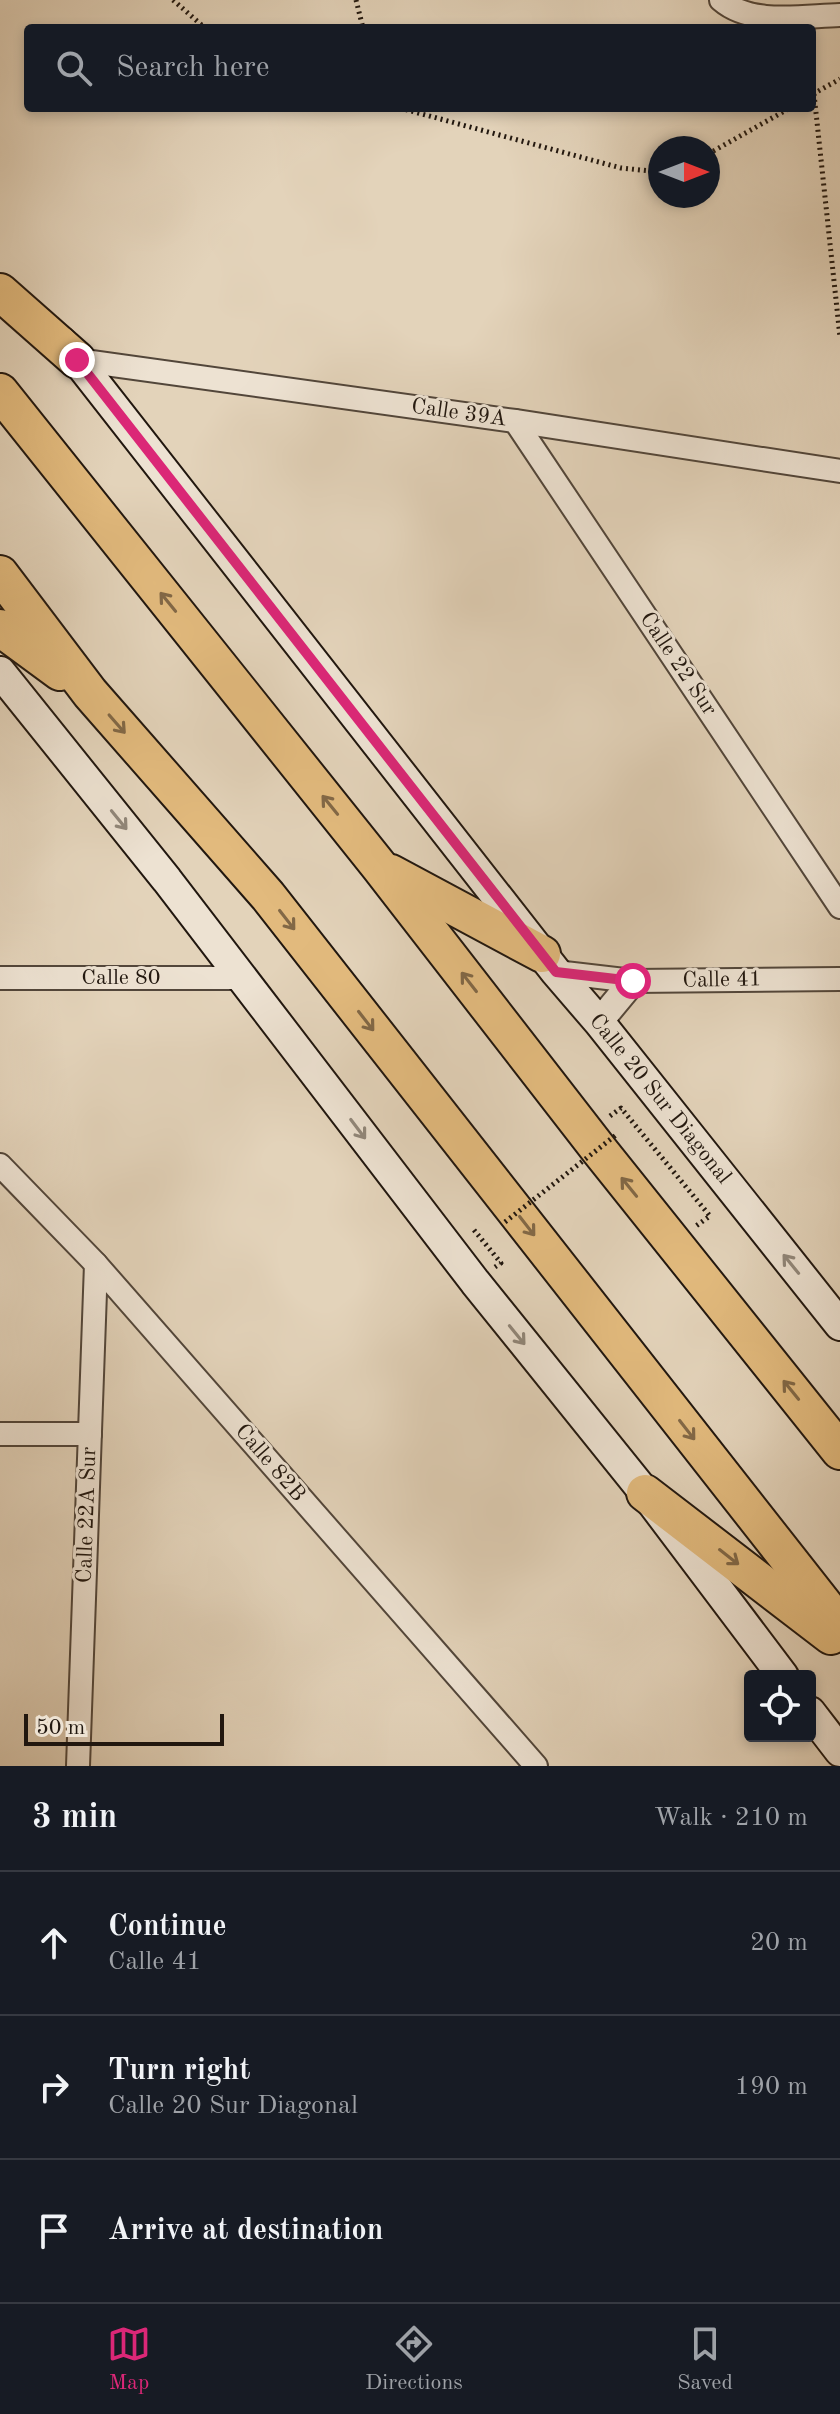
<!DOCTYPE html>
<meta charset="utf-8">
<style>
body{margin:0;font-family:"Old Standard TT",serif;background:#242831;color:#f1f3f6}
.controls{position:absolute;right:24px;bottom:24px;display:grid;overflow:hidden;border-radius:8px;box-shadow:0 4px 12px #0003}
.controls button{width:72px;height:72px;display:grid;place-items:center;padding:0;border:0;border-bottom:2px solid #363941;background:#171b24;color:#f1f3f6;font:40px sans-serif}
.compass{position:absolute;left:648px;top:136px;width:72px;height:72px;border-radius:50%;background:#171b24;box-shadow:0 4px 12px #0003;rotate:90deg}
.scale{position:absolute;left:24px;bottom:20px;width:200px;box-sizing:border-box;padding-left:8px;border:4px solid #21170f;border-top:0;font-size:22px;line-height:28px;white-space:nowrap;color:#21170f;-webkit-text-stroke:6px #ede2d2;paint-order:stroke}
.stop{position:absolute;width:24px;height:24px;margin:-18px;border:6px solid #db2777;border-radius:50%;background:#fff}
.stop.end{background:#db2777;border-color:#fff;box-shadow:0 2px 8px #0008}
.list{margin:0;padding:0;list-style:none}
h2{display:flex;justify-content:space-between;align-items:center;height:104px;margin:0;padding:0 32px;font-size:34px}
h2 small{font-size:26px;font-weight:400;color:#9ea1a6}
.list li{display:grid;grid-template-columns:52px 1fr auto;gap:24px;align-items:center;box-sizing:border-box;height:144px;padding:0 32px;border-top:2px solid #363941}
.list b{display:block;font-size:30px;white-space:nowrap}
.list p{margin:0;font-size:26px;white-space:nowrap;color:#9ea1a6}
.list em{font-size:26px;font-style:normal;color:#9ea1a6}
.icon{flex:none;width:44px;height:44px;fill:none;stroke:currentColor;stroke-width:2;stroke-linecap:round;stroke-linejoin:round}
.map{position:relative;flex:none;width:840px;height:1766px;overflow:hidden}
.search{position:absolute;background:#171b24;box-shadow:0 4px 12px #0003;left:24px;right:24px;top:24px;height:88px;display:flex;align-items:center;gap:20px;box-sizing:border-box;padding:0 28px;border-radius:8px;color:#9ea1a6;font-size:30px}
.sheet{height:536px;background:#171b24}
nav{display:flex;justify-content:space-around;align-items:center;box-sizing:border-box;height:112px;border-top:2px solid #363941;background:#171b24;font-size:22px;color:#9ea1a6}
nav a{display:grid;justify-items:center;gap:4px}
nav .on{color:#db2777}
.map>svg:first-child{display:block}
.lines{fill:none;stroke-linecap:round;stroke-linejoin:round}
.minor-casing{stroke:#52463a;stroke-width:26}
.tertiary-casing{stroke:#52463a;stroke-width:30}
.secondary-casing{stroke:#21170f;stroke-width:34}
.trunk-casing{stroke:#21170f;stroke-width:40}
.path{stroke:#21170f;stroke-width:5;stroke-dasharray:2 4;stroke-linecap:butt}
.minor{stroke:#ede2d2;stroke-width:22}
.tertiary{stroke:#ede2d2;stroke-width:26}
.secondary{stroke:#ede2d2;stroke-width:30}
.trunk{stroke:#e2ba7d;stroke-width:36}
.path-bridge{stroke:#21170f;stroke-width:5;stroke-dasharray:2 4;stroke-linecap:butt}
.oneway{stroke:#826846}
.oneway2{stroke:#91877a}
.route{stroke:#db2777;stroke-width:10}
.labels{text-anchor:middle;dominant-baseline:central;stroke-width:6;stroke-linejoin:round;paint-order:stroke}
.street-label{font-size:22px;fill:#21170f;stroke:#ede2d2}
</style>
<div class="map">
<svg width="840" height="1766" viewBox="0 0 840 1766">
<rect width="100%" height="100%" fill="#e3d3ba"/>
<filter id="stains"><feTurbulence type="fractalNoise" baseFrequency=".0025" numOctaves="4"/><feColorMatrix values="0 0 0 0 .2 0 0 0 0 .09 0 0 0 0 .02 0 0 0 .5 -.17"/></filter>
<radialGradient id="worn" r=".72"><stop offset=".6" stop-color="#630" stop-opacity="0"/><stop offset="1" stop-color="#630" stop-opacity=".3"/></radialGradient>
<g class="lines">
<defs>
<g id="minor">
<path d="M721,0C751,26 802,16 840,15"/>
<path d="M77,360L515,421L840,471"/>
<path d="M515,421L840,907"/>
<path d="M556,972L633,981L840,979"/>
<path d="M0,978H243"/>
<path d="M0,1165L96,1264L536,1766"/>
<path d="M0,1434H90"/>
<path d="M78,1766L96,1264"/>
</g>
<path id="tertiary" d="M599,1022L633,981"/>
<g id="secondary">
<path d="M61,342L77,360L556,972L599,1022L840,1325"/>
<path d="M0,672L167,880L475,1282L645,1493L783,1676"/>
<path d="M810,1712L840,1751"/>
</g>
<g id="trunk">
<path d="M0,292L77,360"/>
<path d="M0,392L379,866L600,1151L840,1451"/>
<path d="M0,574L90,693L268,896L840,1625"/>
<path d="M0,628L60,672"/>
<path d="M391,873L542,954"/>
<path d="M645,1493L831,1636"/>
</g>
</defs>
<use href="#minor" class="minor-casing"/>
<use href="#tertiary" class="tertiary-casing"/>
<use href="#secondary" class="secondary-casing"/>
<use href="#trunk" class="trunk-casing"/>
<g class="path">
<path d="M173,0L205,28"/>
<path d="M356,0L363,28"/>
<path d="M813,94L840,79"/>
<path d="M814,94L840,337"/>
<path d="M400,108L621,168L660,172"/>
<path d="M708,154L790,108"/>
<path d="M610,1116L621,1108L710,1216L696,1226"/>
<path d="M474,1230L501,1263L495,1267"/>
</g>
<use href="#minor" class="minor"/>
<use href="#tertiary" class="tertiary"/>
<use href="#secondary" class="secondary"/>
<use href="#trunk" class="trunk"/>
<path class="path-bridge" d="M505,1222L616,1135"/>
</g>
<defs><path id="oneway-shaft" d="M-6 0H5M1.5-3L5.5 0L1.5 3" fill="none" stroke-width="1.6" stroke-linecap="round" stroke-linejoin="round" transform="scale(2)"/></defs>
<g class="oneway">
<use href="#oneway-shaft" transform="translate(168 602) rotate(-129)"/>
<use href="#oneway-shaft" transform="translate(117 724) rotate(49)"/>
<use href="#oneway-shaft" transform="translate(330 805) rotate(-129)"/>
<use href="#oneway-shaft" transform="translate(287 920) rotate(52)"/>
<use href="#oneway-shaft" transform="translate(469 982) rotate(-128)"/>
<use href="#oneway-shaft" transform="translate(366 1021) rotate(52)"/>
<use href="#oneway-shaft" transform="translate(629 1187) rotate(-129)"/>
<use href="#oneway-shaft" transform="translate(527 1226) rotate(52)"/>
<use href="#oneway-shaft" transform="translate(791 1390) rotate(-129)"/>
<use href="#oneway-shaft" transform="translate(687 1430) rotate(52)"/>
<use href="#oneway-shaft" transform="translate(729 1557) rotate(38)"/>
</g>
<g class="oneway2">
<use href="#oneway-shaft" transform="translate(119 820) rotate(51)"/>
<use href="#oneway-shaft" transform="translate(358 1129) rotate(53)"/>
<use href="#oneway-shaft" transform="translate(791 1264) rotate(-129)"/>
<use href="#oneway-shaft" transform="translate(517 1335) rotate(51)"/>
</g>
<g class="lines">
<path class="route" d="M77,360L556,972L633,981"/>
</g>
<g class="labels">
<g class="street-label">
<text transform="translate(459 413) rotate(8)">Calle 39A</text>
<text transform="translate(678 664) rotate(56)">Calle 22 Sur</text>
<text x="121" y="978">Calle 80</text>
<text transform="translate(722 980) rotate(-1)">Calle 41</text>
<text transform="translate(660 1099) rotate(51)">Calle 20 Sur Diagonal</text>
<text transform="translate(270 1463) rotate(49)">Calle 82B</text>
<text transform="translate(87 1515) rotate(-88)">Calle 22A Sur</text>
</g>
</g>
<rect width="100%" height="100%" filter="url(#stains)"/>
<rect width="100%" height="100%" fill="url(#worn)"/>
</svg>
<div class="controls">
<button><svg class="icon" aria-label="locate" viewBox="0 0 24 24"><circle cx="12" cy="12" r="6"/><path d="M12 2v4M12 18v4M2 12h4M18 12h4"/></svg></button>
</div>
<svg class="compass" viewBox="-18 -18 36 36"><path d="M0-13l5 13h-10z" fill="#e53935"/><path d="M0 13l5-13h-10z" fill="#9ea1a6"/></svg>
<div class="scale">50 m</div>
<div class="stop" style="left:633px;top:981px"></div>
<div class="stop end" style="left:77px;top:360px"></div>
<div class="search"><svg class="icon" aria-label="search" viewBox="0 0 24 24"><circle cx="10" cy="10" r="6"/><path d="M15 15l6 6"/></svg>Search here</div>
</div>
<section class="sheet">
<h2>3 min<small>Walk · 210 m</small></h2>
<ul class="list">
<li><svg class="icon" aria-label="ahead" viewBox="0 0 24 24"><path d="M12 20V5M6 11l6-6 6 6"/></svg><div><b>Continue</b><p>Calle 41</p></div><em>20 m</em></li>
<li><svg class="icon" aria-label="right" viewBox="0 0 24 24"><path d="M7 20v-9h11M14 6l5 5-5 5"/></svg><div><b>Turn right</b><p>Calle 20 Sur Diagonal</p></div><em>190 m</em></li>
<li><svg class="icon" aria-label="arrive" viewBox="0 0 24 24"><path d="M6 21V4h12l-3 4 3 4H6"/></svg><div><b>Arrive at destination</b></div></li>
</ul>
</section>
<nav>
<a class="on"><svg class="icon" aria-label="map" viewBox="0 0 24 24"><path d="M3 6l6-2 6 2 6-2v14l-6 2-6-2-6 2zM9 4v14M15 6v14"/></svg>Map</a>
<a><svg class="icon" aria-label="directions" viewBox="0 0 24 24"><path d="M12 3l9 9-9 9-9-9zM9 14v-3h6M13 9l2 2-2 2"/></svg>Directions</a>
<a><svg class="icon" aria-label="saved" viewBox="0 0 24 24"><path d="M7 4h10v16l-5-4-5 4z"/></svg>Saved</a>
</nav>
